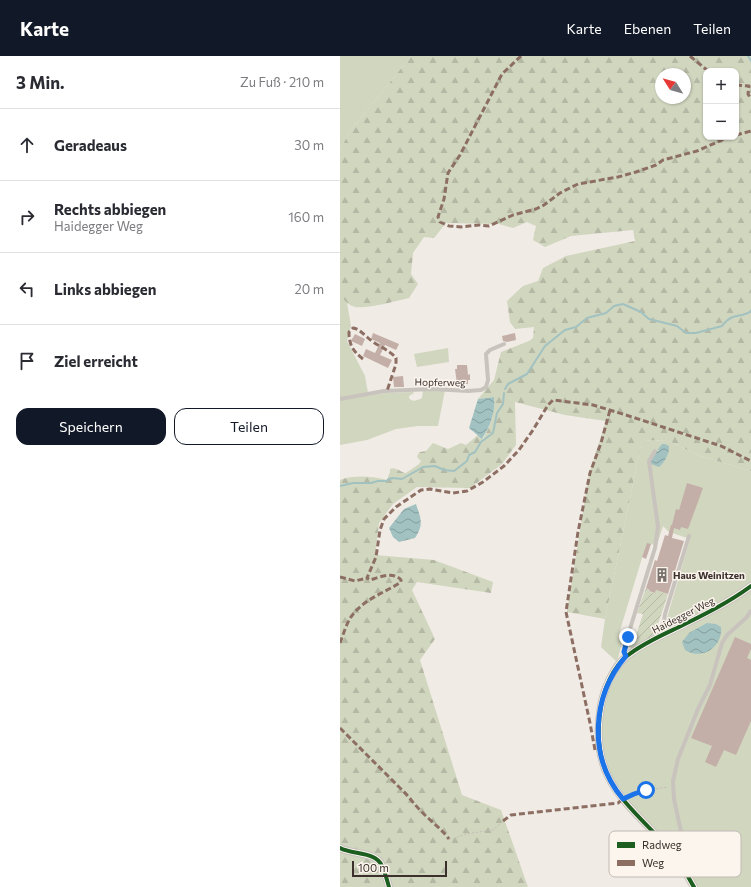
<!DOCTYPE html>
<html lang="de">
<meta charset="utf-8">
<style>
body{margin:0;font-family:Commissioner,sans-serif;background:#f7f7f7;color:#2b2b33}
.controls{position:absolute;right:12px;top:12px;display:grid;overflow:hidden;border-radius:8px;box-shadow:0 1px 3px #0004}
.controls button{width:36px;height:36px;display:grid;place-items:center;padding:0;border:0;border-bottom:1px solid #e1e1e2;background:#fff;color:#2b2b33;font:20px sans-serif}
.compass{position:absolute;left:315px;top:12px;width:36px;height:36px;border-radius:50%;background:#fff;box-shadow:0 1px 3px #0004;rotate:307deg}
.scale{position:absolute;left:12px;bottom:10px;width:95px;box-sizing:border-box;padding-left:4px;border:2px solid #3b302b;border-top:0;font-size:11px;line-height:14px;white-space:nowrap;color:#3b302b;-webkit-text-stroke:3px #fbf5ee;paint-order:stroke}
.stop{position:absolute;width:12px;height:12px;margin:-9px;border:3px solid #1a73e8;border-radius:50%;background:#fff}
.stop.end{background:#1a73e8;border-color:#fff;box-shadow:0 1px 4px #0008}
.list{margin:0;padding:0;list-style:none}
h2{display:flex;justify-content:space-between;align-items:center;height:52px;margin:0;padding:0 16px;font-size:17px}
h2 small{font-size:13px;font-weight:400;color:#7c7c81}
.list li{display:grid;grid-template-columns:26px 1fr auto;gap:12px;align-items:center;box-sizing:border-box;height:72px;padding:0 16px;border-top:1px solid #e1e1e2}
.list b{display:block;font-size:15px;white-space:nowrap}
.list p{margin:0;font-size:13px;white-space:nowrap;color:#7c7c81}
.list em{font-size:13px;font-style:normal;color:#7c7c81}
.actions{display:flex;gap:8px;padding:12px 16px}
.actions a{flex:1;padding:9px 0;border:1px solid #111827;border-radius:12px;text-align:center;font-size:14px;color:#111827}
.actions .main{background:#111827;color:#fff}
.icon{flex:none;width:22px;height:22px;fill:none;stroke:currentColor;stroke-width:2;stroke-linecap:round;stroke-linejoin:round}
.map{position:relative;flex:none;width:411px;height:831px;overflow:hidden}
header{display:flex;align-items:center;gap:24px;box-sizing:border-box;height:56px;padding:0 20px;background:#111827;color:#fff}
header strong{font-size:19px}
nav{display:flex;gap:22px;margin-inline-start:auto;font-size:14px}
main{display:flex}
aside{flex:1;background:#fff}
.map>svg:first-child{display:block}
.grass{fill:#d1d6bf}
.forest{fill:url(#forest-firs);fill-rule:evenodd}
.garden{fill:url(#garden-furrows)}
.water{fill:url(#water-waves)}
.lines{fill:none;stroke-linecap:round;stroke-linejoin:round}
.stream{stroke:#a1c2c1;stroke-width:2}
.building{fill:#c3afa7}
.path{stroke:#c2bbb6;stroke-width:1;stroke-dasharray:2 2;stroke-linecap:butt}
.lane{stroke:#c9c3be;stroke-width:4}
.street{stroke:#c9c3be;stroke-width:8}
.quiet{stroke:#8d6e63;stroke-width:3;stroke-dasharray:6 3;stroke-linecap:butt}
.cycleway-casing{stroke:#fbf5ee;stroke-width:6}
.cycleway{stroke:#1b5e20;stroke-width:4}
.route{stroke:#1a73e8;stroke-width:5}
.labels{text-anchor:middle;dominant-baseline:central;stroke-width:3;stroke-linejoin:round;paint-order:stroke}
.street-label{font-size:10px;fill:#3b302b;stroke:#fbf5ee}
.poi-label{font-size:10px;font-weight:bold;fill:#3b302b;stroke:#fbf5ee;text-anchor:start}
.key{fill:#fbf5ee;stroke:#c1bab4;stroke-width:1}
.key-label{font-size:11px;fill:#3b302b}
</style>
<header>
<strong>Karte</strong>
<nav><a>Karte</a><a>Ebenen</a><a>Teilen</a></nav>
</header>
<main>
<aside>
<h2>3 Min.<small>Zu Fuß · 210 m</small></h2>
<ul class="list">
<li><svg class="icon" aria-label="ahead" viewBox="0 0 24 24"><path d="M12 20V5M6 11l6-6 6 6"/></svg><div><b>Geradeaus</b></div><em>30 m</em></li>
<li><svg class="icon" aria-label="right" viewBox="0 0 24 24"><path d="M7 20v-9h11M14 6l5 5-5 5"/></svg><div><b>Rechts abbiegen</b><p>Haidegger Weg</p></div><em>160 m</em></li>
<li><svg class="icon" aria-label="left" viewBox="0 0 24 24"><path d="M17 20v-9H6M10 6l-5 5 5 5"/></svg><div><b>Links abbiegen</b></div><em>20 m</em></li>
<li><svg class="icon" aria-label="arrive" viewBox="0 0 24 24"><path d="M6 21V4h12l-3 4 3 4H6"/></svg><div><b>Ziel erreicht</b></div></li>
</ul>
<div class="actions"><a class="main">Speichern</a><a>Teilen</a></div>
</aside>
<div class="map">
<svg width="411" height="831" viewBox="0 0 411 831">
<defs>
<pattern id="forest-firs" width="22" height="20" patternUnits="userSpaceOnUse"><rect width="22" height="20" fill="#d1d6bf"/><path d="M5 1l3.5 6h-7zM16 11l3.5 6h-7z" fill="#b4b8a4"/></pattern>
<pattern id="garden-furrows" width="10" height="10" patternUnits="userSpaceOnUse"><rect width="10" height="10" fill="#d1d6bf"/><path d="M-1 1l2-2M0 10L10 0M9 11l2-2" fill="none" stroke="#b4b8a4"/></pattern>
<pattern id="water-waves" width="16" height="10" patternUnits="userSpaceOnUse"><rect width="16" height="10" fill="#a1c2c1"/><path d="M0 5q4-4 8 0t8 0" fill="none" stroke="#849e9d"/></pattern>
</defs>
<rect width="100%" height="100%" fill="#f0ebe5"/>
<g class="grass">
<path d="M0,0H71L9,77L0,94Z"/>
<path d="M0,239L7,247L11,270L7,285L25,320L28,337L0,343Z"/>
<path d="M108,292L109,306L77,311L74,298Z"/>
<path d="M83,334H105L98,370H78L56,373L27,384L0,389V344L45,337L73,336L74,337L69,340V342C72,347 78,344 82,342Z"/>
<path d="M302,384L329,385L360,400L411,415V526L390,541L330,573L327,571V562L350,483L329,476L323,470L317,489L310,488L305,492L278,581L283,583L277,606L261,591L265,563Z"/>
<path d="M411,530V831H356L283,743L261,700L262,647L286,600Z"/>
</g>
<path class="forest" d="M71,0H411V415L360,400L329,385L302,384L265,563L227,556L249,418L266,365L225,359L175,346L176,389L162,408L130,432L77,431L53,448L39,467L35,499L94,504L153,526L151,537L77,526L72,534L95,583L80,604L122,739L161,754L188,831H0V424C14,419 32,420 47,424L50,416V413C55,410 60,416 66,417L79,408L81,405L77,401L78,398L80,396L86,395L93,387L108,393L121,387L126,389L138,379L143,383C150,370 156,356 154,341L138,343L154,324L161,296L189,285L193,282L194,271L175,273L170,266L167,245L183,230L198,225L203,212L226,200L295,185L293,174L231,180L205,191L193,184L196,170L187,166L173,172L159,168L106,167L94,182L84,181L73,197L71,218L78,228L69,242C57,245 26,253 15,251C8,249 4,244 0,239V94L9,77ZM366,15H396V81H366ZM321,18H345V42H321Z"/>
<path class="garden" d="M306,532L310,534V536L315,537L316,534L328,538L315,577L312,581L293,593L287,589L290,581L295,583L303,558L297,557Z"/>
<g class="water">
<path d="M154,341C156,356 150,370 142,383L129,372L138,343Z"/>
<path d="M322,388H325L329,390C330,397 324,407 319,411L311,408L310,406L317,395H319L318,393Z"/>
<path d="M76,448C81,463 84,468 75,482L59,486L53,481L49,472L64,453Z"/>
<path d="M367,567L376,568L381,571C383,591 362,605 345,594L342,586L349,577Z"/>
</g>
<g class="lines">
<g class="stream">
<path d="M408,0L411,5"/>
<path d="M165,333L168,328L187,318L205,290L225,274L236,271L247,262L266,257L274,250L283,248L301,256L309,263L337,270L346,277H356L382,270C393,255 401,263 411,255"/>
<path d="M0,430L13,427H31L38,425H46L52,422L62,423L83,411L95,410L104,414L114,415L127,405L129,399L135,396L141,386L153,377L157,357L163,348L164,337"/>
</g>
</g>
<g class="building">
<path d="M33,277L59,288L56,294L45,289L40,299L52,304L48,312L23,300L26,293L35,297L40,287L31,283Z"/>
<path d="M175,277L176,284L167,286L163,285L162,280Z"/>
<path d="M15,278L25,283L22,290L11,285Z"/>
<path d="M117,309H127L128,319L130,318V324H128V328H117L115,313H117Z"/>
<path d="M63,320L64,331H54L53,321Z"/>
<path d="M347,427L363,432L348,473L341,471L340,474L334,472L332,482L344,485L328,538L316,534L315,537L309,535L310,534L306,532L315,504L317,505L325,479L328,480L331,469H332L336,453L339,454Z"/>
<path d="M307,487L311,488L306,503L302,501Z"/>
<path d="M395,581L411,588V593L407,602L411,604V665L396,699L384,694L376,711L365,706L372,690L351,682Z"/>
</g>
<g class="lines">
<g class="path">
<path d="M289,740L306,734L328,731"/>
<path d="M109,783H113L125,778L153,774L163,765"/>
</g>
<g class="lane">
<path d="M0,343L44,335L93,333L128,335L141,334L146,331L148,324L146,298L150,294L164,288"/>
<path d="M322,579L325,558L349,480"/>
<path d="M286,600L284,597L285,589L315,492L318,471L309,405L315,395"/>
<path d="M334,799L343,790V785L334,743L333,725L338,703L358,653L370,629L382,587L387,579L406,562L411,555"/>
</g>
<g class="street">
<path d="M0,792C12,799 36,795 42,810C45,816 47,824 49,831"/>
<path d="M354,831C347,820 342,807 333,797C289,747 248,726 261,650C264,633 273,611 287,600C302,588 320,580 337,572C363,559 388,547 411,530"/>
</g>
<g class="quiet">
<path d="M181,0L162,18L120,99L108,117L104,143L98,161L100,166L109,170L121,171L139,169L149,170L173,159L196,153L204,149L220,137L238,128L278,121L296,116L316,109L323,104L357,95L389,81"/>
<path d="M350,0L368,15"/>
<path d="M396,29L409,30L408,38L411,43"/>
<path d="M396,79L411,75"/>
<path d="M23,303C13,295 9,289 9,276L13,272C19,273 22,277 27,281C35,289 50,294 56,302V308L47,335"/>
<path d="M0,521L15,525L27,522"/>
<path d="M0,587C4,577 7,564 15,556C27,542 46,536 61,526V524C53,515 40,521 30,524L27,522L36,501L40,474L44,463L56,451L81,434L90,433L113,437L127,435L143,426L164,410L179,394L193,374L208,349L213,344L253,349L286,359L381,390L411,405"/>
<path d="M0,672L59,731C68,739 72,746 80,754C89,764 100,771 109,783"/>
<path d="M255,694L250,667L226,556L238,476L250,417L261,387L270,354"/>
<path d="M163,765L171,759L278,747L283,743"/>
</g>
<defs>
<g id="cycleway">
<path d="M0,792C12,799 36,795 42,810C45,816 47,824 49,831"/>
<path d="M354,831C347,820 342,807 333,797C289,747 248,726 261,650C264,633 273,611 287,600C302,588 320,580 337,572C363,559 388,547 411,530"/>
</g>
</defs>
<use href="#cycleway" class="cycleway-casing"/>
<use href="#cycleway" class="cycleway"/>
</g>
<g class="lines">
<path class="route" d="M288,581L284,596L286,600C251,641 248,702 283,743L294,738L306,734"/>
</g>
<defs>
<symbol id="building-bare" viewBox="-9 -9 18 18"><path d="M-4-6H4V6H1V3H-1V6H-4ZM-2.5-4.3h1.7v1.8h-1.7ZM.8-4.3h1.7v1.8H.8ZM-2.5-1h1.7V.8h-1.7ZM.8-1h1.7V.8H.8Z" fill="#7a716c" stroke="#fbf5ee" stroke-width="2.5" paint-order="stroke"/></symbol>
</defs>
<g fill-rule="evenodd">
<use href="#building-bare" x="312" y="509" width="20" height="20"/>
</g>
<g class="labels">
<g class="street-label">
<text transform="translate(100 326) rotate(1)">Hopferweg</text>
<text transform="translate(343 559) rotate(-27)">Haidegger Weg</text>
</g>
<g class="poi-label">
<text x="333" y="519">Haus Weinitzen</text>
</g>
</g>
<rect x="269" y="775" width="132" height="46" rx="6" class="key"/>
<rect x="277" y="786" width="18" height="6" fill="#1b5e20"/>
<rect x="277" y="804" width="18" height="6" fill="#8d6e63"/>
<g class="key-label">
<text x="302" y="793">Radweg</text>
<text x="302" y="811">Weg</text>
</g>
</svg>
<div class="controls">
<button>+</button>
<button>−</button>
</div>
<svg class="compass" viewBox="-18 -18 36 36"><path d="M0-13l5 13h-10z" fill="#e53935"/><path d="M0 13l5-13h-10z" fill="#7c7c81"/></svg>
<div class="scale">100 m</div>
<div class="stop" style="left:306px;top:734px"></div>
<div class="stop end" style="left:288px;top:581px"></div>
</div>
</main>
